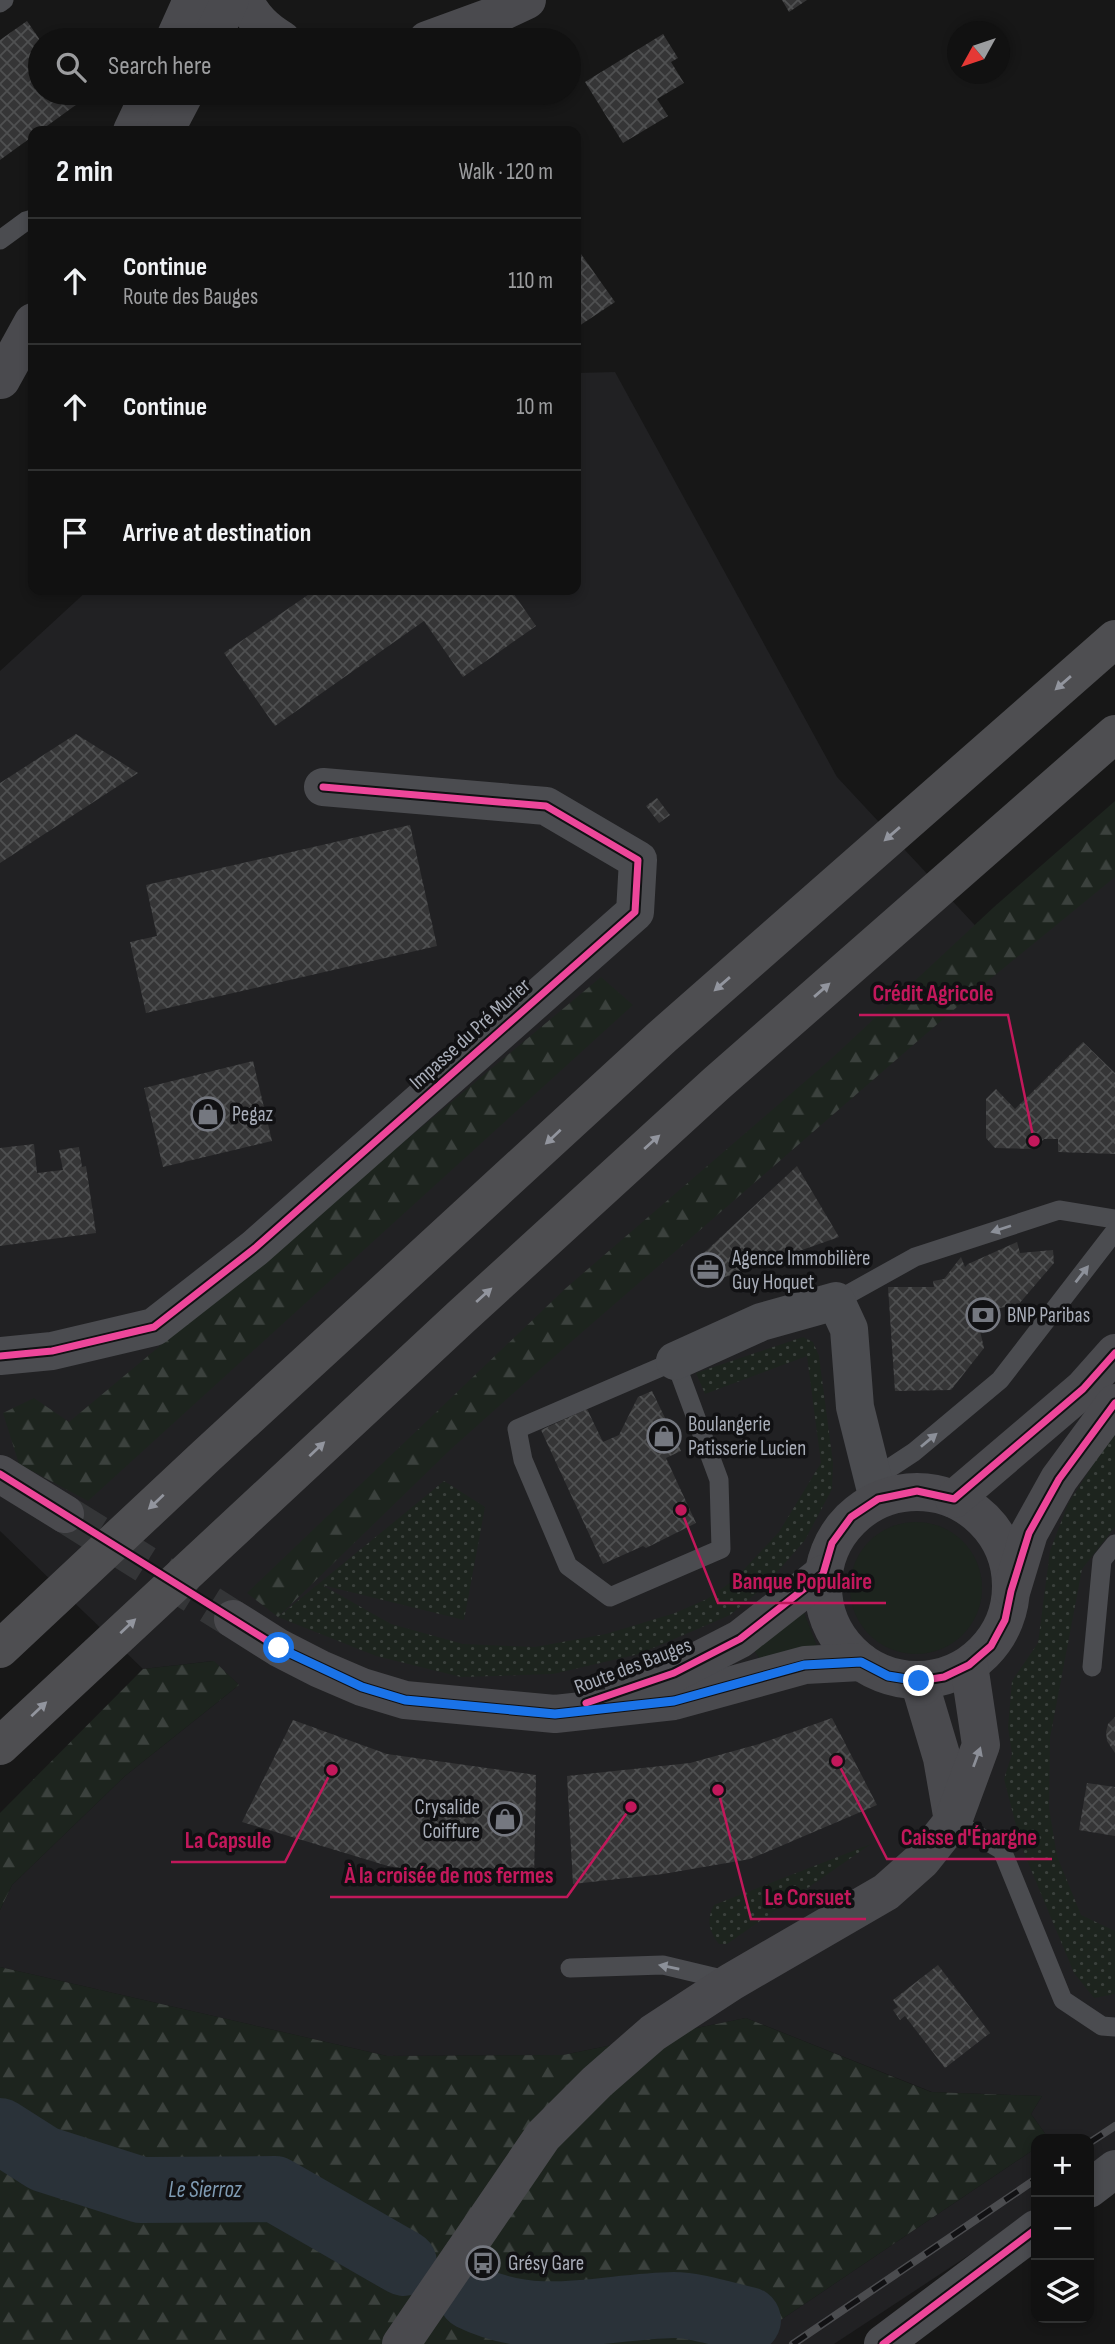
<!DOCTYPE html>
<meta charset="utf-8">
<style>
body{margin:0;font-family:"Sofia Sans Condensed",sans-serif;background:#1e1f1f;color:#f1f3f6}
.controls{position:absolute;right:21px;bottom:21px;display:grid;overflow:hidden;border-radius:14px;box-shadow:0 4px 10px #0003}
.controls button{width:63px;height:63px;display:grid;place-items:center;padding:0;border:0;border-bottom:2px solid #303131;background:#111;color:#f1f3f6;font:35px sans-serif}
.compass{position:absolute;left:947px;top:21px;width:63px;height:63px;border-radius:50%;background:#111;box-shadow:0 4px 10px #0003;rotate:230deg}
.stop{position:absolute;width:21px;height:21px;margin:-16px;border:5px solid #1a73e8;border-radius:50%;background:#fff}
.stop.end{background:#1a73e8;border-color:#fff;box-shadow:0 2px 7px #0008}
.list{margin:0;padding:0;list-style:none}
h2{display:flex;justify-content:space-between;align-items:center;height:91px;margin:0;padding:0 28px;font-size:30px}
h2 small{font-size:23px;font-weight:400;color:#9c9d9f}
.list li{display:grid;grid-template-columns:46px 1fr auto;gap:21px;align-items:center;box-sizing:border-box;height:126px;padding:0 28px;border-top:2px solid #303131}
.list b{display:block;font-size:26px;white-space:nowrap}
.list p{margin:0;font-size:23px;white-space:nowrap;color:#9c9d9f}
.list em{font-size:23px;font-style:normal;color:#9c9d9f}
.icon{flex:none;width:38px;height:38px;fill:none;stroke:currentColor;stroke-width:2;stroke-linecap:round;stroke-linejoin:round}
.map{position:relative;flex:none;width:1115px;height:2344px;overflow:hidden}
.search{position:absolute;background:#111;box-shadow:0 4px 10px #0003;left:28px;top:28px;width:553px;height:77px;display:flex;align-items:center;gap:18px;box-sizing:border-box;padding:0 24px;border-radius:38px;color:#9c9d9f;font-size:26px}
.panel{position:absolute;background:#111;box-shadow:0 4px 10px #0003;left:28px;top:126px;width:553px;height:469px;border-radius:14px}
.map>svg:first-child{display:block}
.built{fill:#212123}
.grass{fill:url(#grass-dots)}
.forest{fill:url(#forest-firs)}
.green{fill:#1d241e}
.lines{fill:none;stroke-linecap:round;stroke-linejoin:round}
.river{stroke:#2a3239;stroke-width:66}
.building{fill:url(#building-cross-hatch)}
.secondary-tunnel{stroke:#343537;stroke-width:38;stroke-dasharray:38 19;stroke-linecap:butt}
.lane{stroke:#4b4c50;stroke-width:19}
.street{stroke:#4b4c50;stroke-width:38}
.secondary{stroke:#4a4a4e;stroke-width:38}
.highway{stroke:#4e4e51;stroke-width:38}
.rail-casing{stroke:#4b4c4f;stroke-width:8}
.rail{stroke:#111113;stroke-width:5;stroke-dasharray:16;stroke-linecap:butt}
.cycleway-casing{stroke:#111113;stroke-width:11}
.cycleway{stroke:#ed469a;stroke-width:7}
.oneway{fill:#92959e}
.oneway2{fill:#8c9099}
.oneway3{fill:#8c8f98}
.route{stroke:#1a73e8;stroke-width:9}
.labels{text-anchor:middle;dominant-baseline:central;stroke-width:7;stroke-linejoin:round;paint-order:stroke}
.street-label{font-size:21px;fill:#a8adb8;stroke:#111113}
.poi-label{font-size:21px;fill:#a8adb8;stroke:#111113;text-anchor:start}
.water-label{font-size:23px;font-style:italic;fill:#7f9bb3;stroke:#111113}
.leader{fill:none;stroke:#c2185b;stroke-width:2.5}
.callout-dot{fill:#c2185b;stroke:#111113;stroke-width:2.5}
.callout-label{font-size:23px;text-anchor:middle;font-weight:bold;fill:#c2185b;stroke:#111113;stroke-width:7;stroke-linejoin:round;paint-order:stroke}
</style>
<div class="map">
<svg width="1115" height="2344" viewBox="0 0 1115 2344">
<defs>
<pattern id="grass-dots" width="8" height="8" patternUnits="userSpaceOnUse" patternTransform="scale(1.75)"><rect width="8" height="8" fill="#1d241e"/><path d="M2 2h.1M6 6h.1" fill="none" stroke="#3b413d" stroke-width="1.8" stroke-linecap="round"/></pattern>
<pattern id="forest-firs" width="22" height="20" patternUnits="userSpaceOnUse" patternTransform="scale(1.75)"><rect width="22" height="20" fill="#1d241e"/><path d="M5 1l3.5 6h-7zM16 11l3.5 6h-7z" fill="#3b413d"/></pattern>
<pattern id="building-cross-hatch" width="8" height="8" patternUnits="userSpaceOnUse" patternTransform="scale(1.75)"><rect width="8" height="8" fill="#353536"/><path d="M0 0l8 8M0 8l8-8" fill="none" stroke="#4f5051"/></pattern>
</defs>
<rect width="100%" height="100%" fill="#171717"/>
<g class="built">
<path d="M615,372L837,777L985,936L1115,831V2159L1089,2176V2139H1049L1031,2114L1042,2096L932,2092L746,2018L563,2055L387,2056L0,1967V1910L12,1885L125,1776L239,1685L213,1661L143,1669L0,1531V671L88,590H576V373Z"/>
<path d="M1036,2148V2211L834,2344H745Z"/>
</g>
<g class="grass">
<path d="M803,1337L813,1342L819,1356L833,1463L832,1489L805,1540L765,1586L730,1615L639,1654L553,1674L461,1677L376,1656L278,1617L444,1481L485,1507L464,1620L322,1585L391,1624L463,1644L535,1647L606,1634L675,1613L707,1599L734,1580L779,1532L821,1463L807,1356L705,1394L696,1373Z"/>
<path d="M1115,1430V1527L1082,1569L1050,1738L1049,1808L1057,1856L1081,1915L1115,1931V1994L1094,1998L1074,1973L1022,1848L1004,1779L1012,1754L1008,1727L1012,1681L1038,1643L1050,1551L1068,1504Z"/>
<path d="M871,1844L727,1944H719C709,1931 706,1920 714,1905Z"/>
</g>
<g class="forest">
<path d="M1115,801V877L972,994L572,1341L451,1449L278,1617L247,1593L566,1288L831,1059L994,907Z"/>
<path d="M601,977L633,1005L88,1501L19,1464L3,1413L34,1398L69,1422Z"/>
<path d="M214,1661L239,1685L125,1776L12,1885L0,1910V1813L143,1669Z"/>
<path d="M0,1967L387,2056L563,2055L746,2018L931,2092L1042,2096L1031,2114L1049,2139H1036V2148L745,2344H0Z"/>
</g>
<g class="green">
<circle cx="916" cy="1588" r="66"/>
<path d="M800,1602L818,1649L762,1662L749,1643Z"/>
</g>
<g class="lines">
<g class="river">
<path d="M0,2131L44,2159L141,2190L275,2189L404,2263"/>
<path d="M471,2297C537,2330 605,2306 674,2305C696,2305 726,2315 748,2320"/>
</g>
</g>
<g class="building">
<path d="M782,0H807L789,12Z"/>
<path d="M27,21L40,40V93H79L84,99L40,131H33V136L0,160V40Z"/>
<path d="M663,34L678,58L671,62L684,83L657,99L668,116L623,143L585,82Z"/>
<path d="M576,247L615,302L576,328Z"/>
<path d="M315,590H511L536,626L463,677L424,621L275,726L224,653Z"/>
<path d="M76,734L138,773L0,863V783Z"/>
<path d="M657,798L670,815L659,823L646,806Z"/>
<path d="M410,825L437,946L146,1013L130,942L157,936L146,885Z"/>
<path d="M1083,1042L1115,1073V1154L1058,1152V1139H1044L1034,1149L995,1148L986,1138V1099L996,1089L1015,1109Z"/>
<path d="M253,1061L272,1141L163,1167L144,1088Z"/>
<path d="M34,1144L37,1173L63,1170L59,1150L79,1147L82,1167L86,1166L96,1233L0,1246V1148Z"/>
<path d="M797,1166L839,1237L705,1284L690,1266Z"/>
<path d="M1017,1242L1020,1253L1053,1250L1054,1263L1018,1305L999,1308L980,1331L984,1348L951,1390L895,1391L888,1287H934L933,1281L944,1279L961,1257L965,1267L968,1264Z"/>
<path d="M652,1391L681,1451L666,1458L696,1523L646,1548L643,1546L603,1564L541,1430L587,1409L603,1442L619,1435L638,1397Z"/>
<path d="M1115,1717V1753L1107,1741L1106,1732L1108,1724Z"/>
<path d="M832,1718L877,1805L750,1859L663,1874L573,1884L567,1776L690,1763L759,1744Z"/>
<path d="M293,1720L387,1754L536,1775L534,1881L464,1879L388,1866L242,1822Z"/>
<path d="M1087,1783L1115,1787V1836L1079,1830Z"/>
<path d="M938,1965L990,2033L945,2068L905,2016L900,2020L893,2010L898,2007L893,2000Z"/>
</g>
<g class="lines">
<path class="secondary-tunnel" d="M65,1514L233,1619"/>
<g class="lane">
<path d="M0,3L4,0"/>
<path d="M0,240L26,221L33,219"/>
<path d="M836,1301L915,1257L1059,1210L1115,1219"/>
<path d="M675,1361L719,1480L721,1549L610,1597L568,1566L523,1460L517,1429Z"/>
<path d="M873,1479L914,1452L1000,1380L1115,1231"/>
<path d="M1092,1667L1102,1560L1115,1544"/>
<path d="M953,1821L1002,1850L1063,2000L1102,2026L1115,2027"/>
<path d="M570,1968L663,1965L730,1981"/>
</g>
<g class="street">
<path d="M0,1356L52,1351L154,1327L255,1248L635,912L638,860L546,806L323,787"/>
<path d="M675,1361L761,1322L836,1301L849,1329L855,1407L878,1499"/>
<path d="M1089,2189L1115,2169"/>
<path d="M883,2344L1036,2229"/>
</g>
<g class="secondary">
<path d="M244,0C254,19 264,29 282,40"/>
<path d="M174,40L192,0"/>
<path d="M211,40L230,0"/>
<path d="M427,40L493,16L527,0"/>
<path d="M132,131L150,93"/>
<path d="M165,131L185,93"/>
<path d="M1,380L33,322"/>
<path d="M0,1474L65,1514"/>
<circle cx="917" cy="1586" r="94"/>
<path d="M954,1499L1083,1389L1115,1353"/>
<path d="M1012,1589L1029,1533L1059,1479L1115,1403"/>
<path d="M233,1619L279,1648L320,1669L362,1687L405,1700L555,1714L674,1701L805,1665L861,1662"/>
<path d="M919,1681L942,1758L953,1821"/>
<path d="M624,1690L674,1673L740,1639L823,1574"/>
<path d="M401,2344L543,2136L597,2082L653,2033L731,1982L886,1892L922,1860L953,1821L981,1745L969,1665"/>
</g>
<g class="highway">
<path d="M0,1649L206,1456L662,1037L1115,639"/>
<path d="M0,1746L462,1316L717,1083L1115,734"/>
</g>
<defs>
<g id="rail">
<path d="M1089,2143L1115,2126"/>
<path d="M793,2344L1036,2179"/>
</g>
</defs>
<use href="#rail" class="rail-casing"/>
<use href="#rail" class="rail"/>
<defs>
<g id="cycleway">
<path d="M0,1356L52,1351L154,1327L255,1248L635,912L638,860L546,806L323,787"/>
<path d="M0,1474L279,1648L362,1687L405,1700L555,1714L674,1701L805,1665L861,1662L888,1676L919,1681L944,1677L969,1665L991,1646L1005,1620L1011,1591L1029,1533L1059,1479L1115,1403"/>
<path d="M586,1703L674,1673L740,1639L823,1574L832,1543L851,1517L878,1499L917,1491L954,1499L1083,1389L1115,1353"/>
<path d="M883,2344L1036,2229"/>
</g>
</defs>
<use href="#cycleway" class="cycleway-casing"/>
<use href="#cycleway" class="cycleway"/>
</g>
<defs><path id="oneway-solid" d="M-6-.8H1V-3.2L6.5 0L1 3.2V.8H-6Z" transform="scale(1.75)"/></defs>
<g class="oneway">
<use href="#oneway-solid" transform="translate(1063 683) rotate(139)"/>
<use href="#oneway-solid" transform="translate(892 834) rotate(139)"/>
<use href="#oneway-solid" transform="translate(722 984) rotate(139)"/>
<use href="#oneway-solid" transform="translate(822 990) rotate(-41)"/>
<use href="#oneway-solid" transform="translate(553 1137) rotate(137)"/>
<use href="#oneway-solid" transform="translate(652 1142) rotate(-42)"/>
<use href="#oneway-solid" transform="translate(484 1295) rotate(-42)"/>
<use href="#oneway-solid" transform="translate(317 1449) rotate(-43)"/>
<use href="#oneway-solid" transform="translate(156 1502) rotate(137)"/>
<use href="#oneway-solid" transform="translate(128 1626) rotate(-43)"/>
<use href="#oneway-solid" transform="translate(39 1709) rotate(-43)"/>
</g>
<g class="oneway2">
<use href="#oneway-solid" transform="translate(1001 1229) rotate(162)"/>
<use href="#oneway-solid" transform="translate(1082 1274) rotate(-52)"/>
<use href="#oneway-solid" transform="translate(929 1440) rotate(-40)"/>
<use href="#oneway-solid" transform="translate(669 1967) rotate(-169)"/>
</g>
<use class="oneway3" href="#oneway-solid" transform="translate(977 1757) rotate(-70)"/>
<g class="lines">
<path class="route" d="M279,1648L362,1687L405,1700L555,1714L674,1701L804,1665L861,1662L888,1676L919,1681"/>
</g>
<defs>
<symbol id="shop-ring" viewBox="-11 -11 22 22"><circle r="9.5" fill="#111113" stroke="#757880" stroke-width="1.5"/><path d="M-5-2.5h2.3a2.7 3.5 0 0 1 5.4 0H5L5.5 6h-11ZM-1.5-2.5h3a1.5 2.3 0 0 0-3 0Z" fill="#757880"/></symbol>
<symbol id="office-ring" viewBox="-11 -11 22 22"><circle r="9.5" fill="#111113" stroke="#757880" stroke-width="1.5"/><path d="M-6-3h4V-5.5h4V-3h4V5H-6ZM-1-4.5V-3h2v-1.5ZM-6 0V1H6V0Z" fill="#757880"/></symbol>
<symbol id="bank-ring" viewBox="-11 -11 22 22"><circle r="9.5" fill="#111113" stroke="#757880" stroke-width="1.5"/><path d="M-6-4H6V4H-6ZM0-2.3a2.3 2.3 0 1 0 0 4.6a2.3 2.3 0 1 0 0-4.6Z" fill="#757880"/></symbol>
<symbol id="bus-ring" viewBox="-11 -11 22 22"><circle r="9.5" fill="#111113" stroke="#757880" stroke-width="1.5"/><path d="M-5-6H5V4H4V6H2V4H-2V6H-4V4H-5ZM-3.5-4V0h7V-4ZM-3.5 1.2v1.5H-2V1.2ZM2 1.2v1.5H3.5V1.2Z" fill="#757880"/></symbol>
</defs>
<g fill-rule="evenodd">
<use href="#shop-ring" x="189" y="1095" width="38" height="38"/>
<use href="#office-ring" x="689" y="1251" width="38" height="38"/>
<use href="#bank-ring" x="964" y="1296" width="38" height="38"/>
<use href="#shop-ring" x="645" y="1417" width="38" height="38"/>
<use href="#shop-ring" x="486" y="1800" width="38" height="38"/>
<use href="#bus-ring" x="464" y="2244" width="38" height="38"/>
</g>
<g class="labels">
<g class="street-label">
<text transform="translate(470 1034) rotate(-42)">Impasse du Pré Murier</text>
<text transform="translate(633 1666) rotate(-21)">Route des Bauges</text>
</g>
<g class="poi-label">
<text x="232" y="1114">Pegaz</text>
<text x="732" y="1258">Agence Immobilière<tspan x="732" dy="24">Guy Hoquet</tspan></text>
<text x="1007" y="1315">BNP Paribas</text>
<text x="688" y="1424">Boulangerie<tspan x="688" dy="24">Patisserie Lucien</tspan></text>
<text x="480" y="1807" text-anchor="end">Crysalide<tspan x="480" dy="24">Coiffure</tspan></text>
<text x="508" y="2263">Grésy Gare</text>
</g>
<g class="water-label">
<text x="205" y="2190">Le Sierroz</text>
</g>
</g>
<path class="leader" d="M1034 1141L1008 1015H859M681 1510L718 1603H886M837 1761L887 1859H1052M332 1770L285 1862H171M631 1807L567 1897H330M718 1790L751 1919H866"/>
<g class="callout-dot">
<circle cx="1034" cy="1141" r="7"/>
<circle cx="681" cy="1510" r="7"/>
<circle cx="837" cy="1761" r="7"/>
<circle cx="332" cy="1770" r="7"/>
<circle cx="631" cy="1807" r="7"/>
<circle cx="718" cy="1790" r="7"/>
</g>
<g class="callout-label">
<text x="933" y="1001">Crédit Agricole</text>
<text x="802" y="1589">Banque Populaire</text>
<text x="969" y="1845">Caisse d'Épargne</text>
<text x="228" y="1848">La Capsule</text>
<text x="449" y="1883">À la croisée de nos fermes</text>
<text x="808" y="1905">Le Corsuet</text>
</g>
</svg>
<div class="controls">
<button>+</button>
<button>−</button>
<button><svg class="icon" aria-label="layers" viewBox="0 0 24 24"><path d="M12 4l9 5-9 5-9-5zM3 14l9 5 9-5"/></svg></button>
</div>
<svg class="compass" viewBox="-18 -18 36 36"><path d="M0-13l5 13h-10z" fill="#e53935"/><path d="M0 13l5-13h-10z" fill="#9c9d9f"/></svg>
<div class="stop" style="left:279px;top:1648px"></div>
<div class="stop end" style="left:919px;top:1681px"></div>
<div class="search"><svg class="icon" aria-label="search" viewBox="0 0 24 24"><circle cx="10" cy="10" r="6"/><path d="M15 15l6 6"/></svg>Search here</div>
<section class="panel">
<h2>2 min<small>Walk · 120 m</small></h2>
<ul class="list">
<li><svg class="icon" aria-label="ahead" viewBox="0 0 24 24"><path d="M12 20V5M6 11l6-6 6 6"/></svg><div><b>Continue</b><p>Route des Bauges</p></div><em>110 m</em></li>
<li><svg class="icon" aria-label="ahead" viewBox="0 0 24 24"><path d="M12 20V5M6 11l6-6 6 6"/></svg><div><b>Continue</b></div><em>10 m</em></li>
<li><svg class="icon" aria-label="arrive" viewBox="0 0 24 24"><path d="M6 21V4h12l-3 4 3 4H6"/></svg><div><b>Arrive at destination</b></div></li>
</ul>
</section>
</div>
